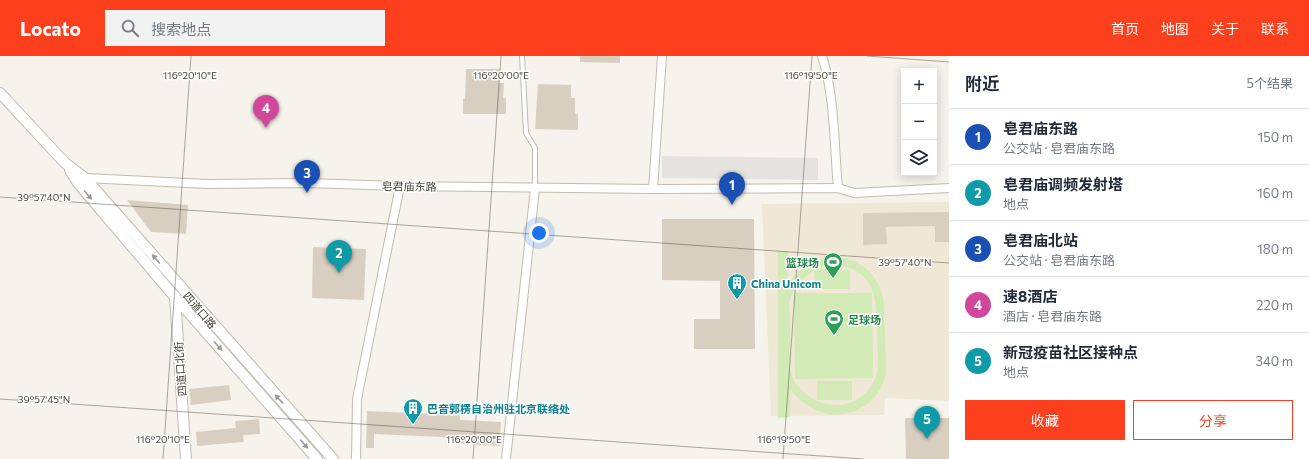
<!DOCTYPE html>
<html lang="zh">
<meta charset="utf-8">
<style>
body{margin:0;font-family:Commissioner,"Noto Sans SC",sans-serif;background:#f2f2f3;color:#1f2937}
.controls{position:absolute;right:12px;top:12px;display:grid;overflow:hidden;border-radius:0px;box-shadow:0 2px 10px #0003}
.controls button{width:36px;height:36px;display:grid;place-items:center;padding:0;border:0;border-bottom:1px solid #e0e1e3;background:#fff;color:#1f2937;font:20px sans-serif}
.you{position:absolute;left:539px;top:177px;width:14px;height:14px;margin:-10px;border:3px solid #fff;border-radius:50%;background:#1a73e8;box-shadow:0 0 0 6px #1a73e833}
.badge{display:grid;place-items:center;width:26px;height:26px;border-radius:50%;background:#fc3f1d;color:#fff;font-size:13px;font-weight:700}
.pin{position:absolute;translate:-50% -33px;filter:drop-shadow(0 1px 2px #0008)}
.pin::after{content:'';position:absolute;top:21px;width:14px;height:12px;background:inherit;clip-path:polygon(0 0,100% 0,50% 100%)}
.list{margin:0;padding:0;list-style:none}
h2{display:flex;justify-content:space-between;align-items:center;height:52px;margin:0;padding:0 16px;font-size:17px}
h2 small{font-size:13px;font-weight:400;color:#747a83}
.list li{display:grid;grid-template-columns:26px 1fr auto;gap:12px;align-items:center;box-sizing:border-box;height:56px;padding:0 16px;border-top:1px solid #e0e1e3}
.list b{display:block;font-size:15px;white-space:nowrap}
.list p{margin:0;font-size:13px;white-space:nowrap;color:#747a83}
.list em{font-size:13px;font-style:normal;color:#747a83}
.actions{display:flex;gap:8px;padding:12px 16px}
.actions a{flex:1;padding:9px 0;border:1px solid #fc3f1d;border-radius:0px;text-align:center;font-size:14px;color:#fc3f1d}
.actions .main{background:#fc3f1d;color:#fff}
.icon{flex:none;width:22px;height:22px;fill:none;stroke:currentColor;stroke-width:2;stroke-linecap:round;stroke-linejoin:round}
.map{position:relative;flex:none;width:949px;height:403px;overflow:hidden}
header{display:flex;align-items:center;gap:24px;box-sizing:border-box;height:56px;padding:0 20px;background:#fc3f1d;color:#fff}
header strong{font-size:19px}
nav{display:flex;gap:22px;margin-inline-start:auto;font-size:14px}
.search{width:280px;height:36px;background:#f2f2f3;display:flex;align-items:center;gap:10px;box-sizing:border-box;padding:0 14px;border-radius:0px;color:#747a83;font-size:15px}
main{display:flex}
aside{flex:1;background:#fff}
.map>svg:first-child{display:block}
.education{fill:#efe8d6}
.green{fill:#d2eab5;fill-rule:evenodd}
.parking{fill:#e5e3e0}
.building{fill:#d8cfc1}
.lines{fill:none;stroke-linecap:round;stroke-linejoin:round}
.service-casing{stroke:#c2bbae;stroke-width:6}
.minor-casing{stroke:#c2bbae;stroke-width:10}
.tertiary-casing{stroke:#c2bbae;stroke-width:12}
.service{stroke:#fff;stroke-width:4}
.minor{stroke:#fff;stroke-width:8}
.tertiary{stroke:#fff;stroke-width:10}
.oneway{fill:#9c9892}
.ticks{fill:none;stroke:#4b4439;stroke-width:1;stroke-opacity:0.45}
.labels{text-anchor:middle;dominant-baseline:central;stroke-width:3;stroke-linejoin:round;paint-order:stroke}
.street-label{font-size:11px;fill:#4b4439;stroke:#fff}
.leisure-label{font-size:11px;font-weight:bold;fill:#27864d;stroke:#fff;text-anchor:end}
.culture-label{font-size:11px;font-weight:bold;fill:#0d838f;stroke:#fff;text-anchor:start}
.ticks-label{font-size:10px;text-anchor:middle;fill:#4b4439;stroke:#fff;stroke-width:3;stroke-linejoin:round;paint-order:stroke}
</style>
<header>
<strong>Locato</strong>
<div class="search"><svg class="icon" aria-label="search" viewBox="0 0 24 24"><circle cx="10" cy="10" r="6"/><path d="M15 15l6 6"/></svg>搜索地点</div>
<nav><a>首页</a><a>地图</a><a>关于</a><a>联系</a></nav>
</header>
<main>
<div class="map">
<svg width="949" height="403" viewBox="0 0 949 403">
<rect width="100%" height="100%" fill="#f6f3ec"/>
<path class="education" d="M949,146V345L885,342L884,359L771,360L762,148Z"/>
<g class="green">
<path d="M778,195H788V229C796,215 813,202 830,202C836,202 842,201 848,203C866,208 880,224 883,242C885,252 884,263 885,273C885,287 886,301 886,316C882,344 856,362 828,358C813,355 799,345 790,333V361L778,362ZM833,209C879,212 877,248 877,284C878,299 880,315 872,329C865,341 851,349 837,349C817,349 796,336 791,316C789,308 790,299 790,292C790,276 790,261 789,246C793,233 802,221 814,215L815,233H850V214H816L824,210Z"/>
<path d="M794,237H872L873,322L795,323Z"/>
<rect x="817" y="325" width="35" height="19"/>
</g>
<path class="parking" d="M662,100L818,102V124L662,122Z"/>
<g class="building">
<path d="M580,0H620V7L580,6Z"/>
<path d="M466,13H500L499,27H504L503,42H506V58H463V43H465Z"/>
<path d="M538,28L571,29V42H575V58H578V74L535,73Z"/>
<path d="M127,144L188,149L186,178L151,176Z"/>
<path d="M949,156V186H935V170L886,171L887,188L863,189V157Z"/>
<path d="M662,163H754L755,293H694V263H720V225L662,224Z"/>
<path d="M313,191L366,193L364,244L312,242Z"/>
<path d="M229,329L231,344L191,349L189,333Z"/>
<path d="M367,355L460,359V364L501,366L500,390L462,388V382L374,378V392H366Z"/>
<path d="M905,362H949V403H906Z"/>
<path d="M259,363L260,378L243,379L244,386L197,390L196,376L236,372L235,365Z"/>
</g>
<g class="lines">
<defs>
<path id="service" d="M522,0L526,77L535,92V131"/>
<g id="minor">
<path d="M822,0C835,40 834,90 838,132"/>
<path d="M85,122L208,128L307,127L400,130L653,133L838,132L854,137L949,132"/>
<path d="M653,133L662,0"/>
<path d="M356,403L357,343L400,130"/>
<path d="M506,403L535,132"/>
</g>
<g id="tertiary">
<path d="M0,37L65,107L85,122L333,403"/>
<path d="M70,114L78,127L175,241L317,403"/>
<path d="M175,240L186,403"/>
</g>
</defs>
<use href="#service" class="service-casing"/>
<use href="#minor" class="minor-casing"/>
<use href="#tertiary" class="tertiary-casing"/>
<use href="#service" class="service"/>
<use href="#minor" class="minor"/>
<use href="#tertiary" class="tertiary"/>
</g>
<defs><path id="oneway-solid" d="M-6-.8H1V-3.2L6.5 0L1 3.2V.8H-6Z"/></defs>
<g class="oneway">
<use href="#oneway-solid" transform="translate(88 139) rotate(49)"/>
<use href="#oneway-solid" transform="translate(156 203) rotate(-131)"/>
<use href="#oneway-solid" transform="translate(218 290) rotate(49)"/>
<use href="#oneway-solid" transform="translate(279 343) rotate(-132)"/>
<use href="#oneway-solid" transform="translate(304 388) rotate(49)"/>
</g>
<path class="ticks" d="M867,0L949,6M0,141L949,207M0,343L864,403M163,403L191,0M473,403L501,0M783,403L812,0"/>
<defs>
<symbol id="stadium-pin" viewBox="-11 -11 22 30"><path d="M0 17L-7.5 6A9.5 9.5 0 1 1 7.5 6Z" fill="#2e9e5b" stroke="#fff"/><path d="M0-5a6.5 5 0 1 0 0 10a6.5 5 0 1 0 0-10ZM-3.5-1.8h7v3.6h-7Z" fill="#fff"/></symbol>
<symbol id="building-pin" viewBox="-11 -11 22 30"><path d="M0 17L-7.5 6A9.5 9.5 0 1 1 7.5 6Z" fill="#0f9aa8" stroke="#fff"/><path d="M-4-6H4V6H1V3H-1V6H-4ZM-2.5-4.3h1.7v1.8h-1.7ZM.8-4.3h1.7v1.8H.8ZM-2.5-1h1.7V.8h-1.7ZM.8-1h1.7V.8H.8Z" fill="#fff"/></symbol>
</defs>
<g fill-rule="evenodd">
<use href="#stadium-pin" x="822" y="195" width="22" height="30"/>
<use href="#building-pin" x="726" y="216" width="22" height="30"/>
<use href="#stadium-pin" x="823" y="252" width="22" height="30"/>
<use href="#building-pin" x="402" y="341" width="22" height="30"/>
</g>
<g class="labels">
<g class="street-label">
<text transform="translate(409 130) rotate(1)">皂君庙东路</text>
<text transform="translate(200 254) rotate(49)">四道口路</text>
<text transform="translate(180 313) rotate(-94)">四道口北街</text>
</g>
<g class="leisure-label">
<text x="819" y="206">篮球场</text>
<text x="848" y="263" text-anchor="start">足球场</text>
</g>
<g class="culture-label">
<text x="751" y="227">China Unicom</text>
<text x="427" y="352">巴音郭楞自治州驻北京联络处</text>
</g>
</g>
<g class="ticks-label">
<text x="190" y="23">116°20'10"E</text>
<text x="501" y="23">116°20'00"E</text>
<text x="811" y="23">116°19'50"E</text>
<text x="44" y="145">39°57'40"N</text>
<text x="905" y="210">39°57'40"N</text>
<text x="44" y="347">39°57'45"N</text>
<text x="163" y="387">116°20'10"E</text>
<text x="474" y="387">116°20'00"E</text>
<text x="784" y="387">116°19'50"E</text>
</g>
</svg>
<div class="controls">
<button>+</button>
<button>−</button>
<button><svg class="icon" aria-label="layers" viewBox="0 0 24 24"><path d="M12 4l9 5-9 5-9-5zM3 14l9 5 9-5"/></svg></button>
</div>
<div class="you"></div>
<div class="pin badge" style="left:732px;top:149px;background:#1a4fb4">1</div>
<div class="pin badge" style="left:339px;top:217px;background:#0f9aa8">2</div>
<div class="pin badge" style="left:307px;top:137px;background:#1a4fb4">3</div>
<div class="pin badge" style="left:266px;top:72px;background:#d1479c">4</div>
<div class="pin badge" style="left:927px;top:383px;background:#0f9aa8">5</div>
</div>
<aside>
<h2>附近<small>5个结果</small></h2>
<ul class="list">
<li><span class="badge" style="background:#1a4fb4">1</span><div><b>皂君庙东路</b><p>公交站 · 皂君庙东路</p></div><em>150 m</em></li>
<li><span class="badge" style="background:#0f9aa8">2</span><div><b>皂君庙调频发射塔</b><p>地点</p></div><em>160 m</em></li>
<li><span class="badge" style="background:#1a4fb4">3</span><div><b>皂君庙北站</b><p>公交站 · 皂君庙东路</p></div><em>180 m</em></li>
<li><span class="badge" style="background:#d1479c">4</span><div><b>速8酒店</b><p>酒店 · 皂君庙东路</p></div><em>220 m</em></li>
<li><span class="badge" style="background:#0f9aa8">5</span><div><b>新冠疫苗社区接种点</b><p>地点</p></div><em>340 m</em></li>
</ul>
<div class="actions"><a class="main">收藏</a><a>分享</a></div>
</aside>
</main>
